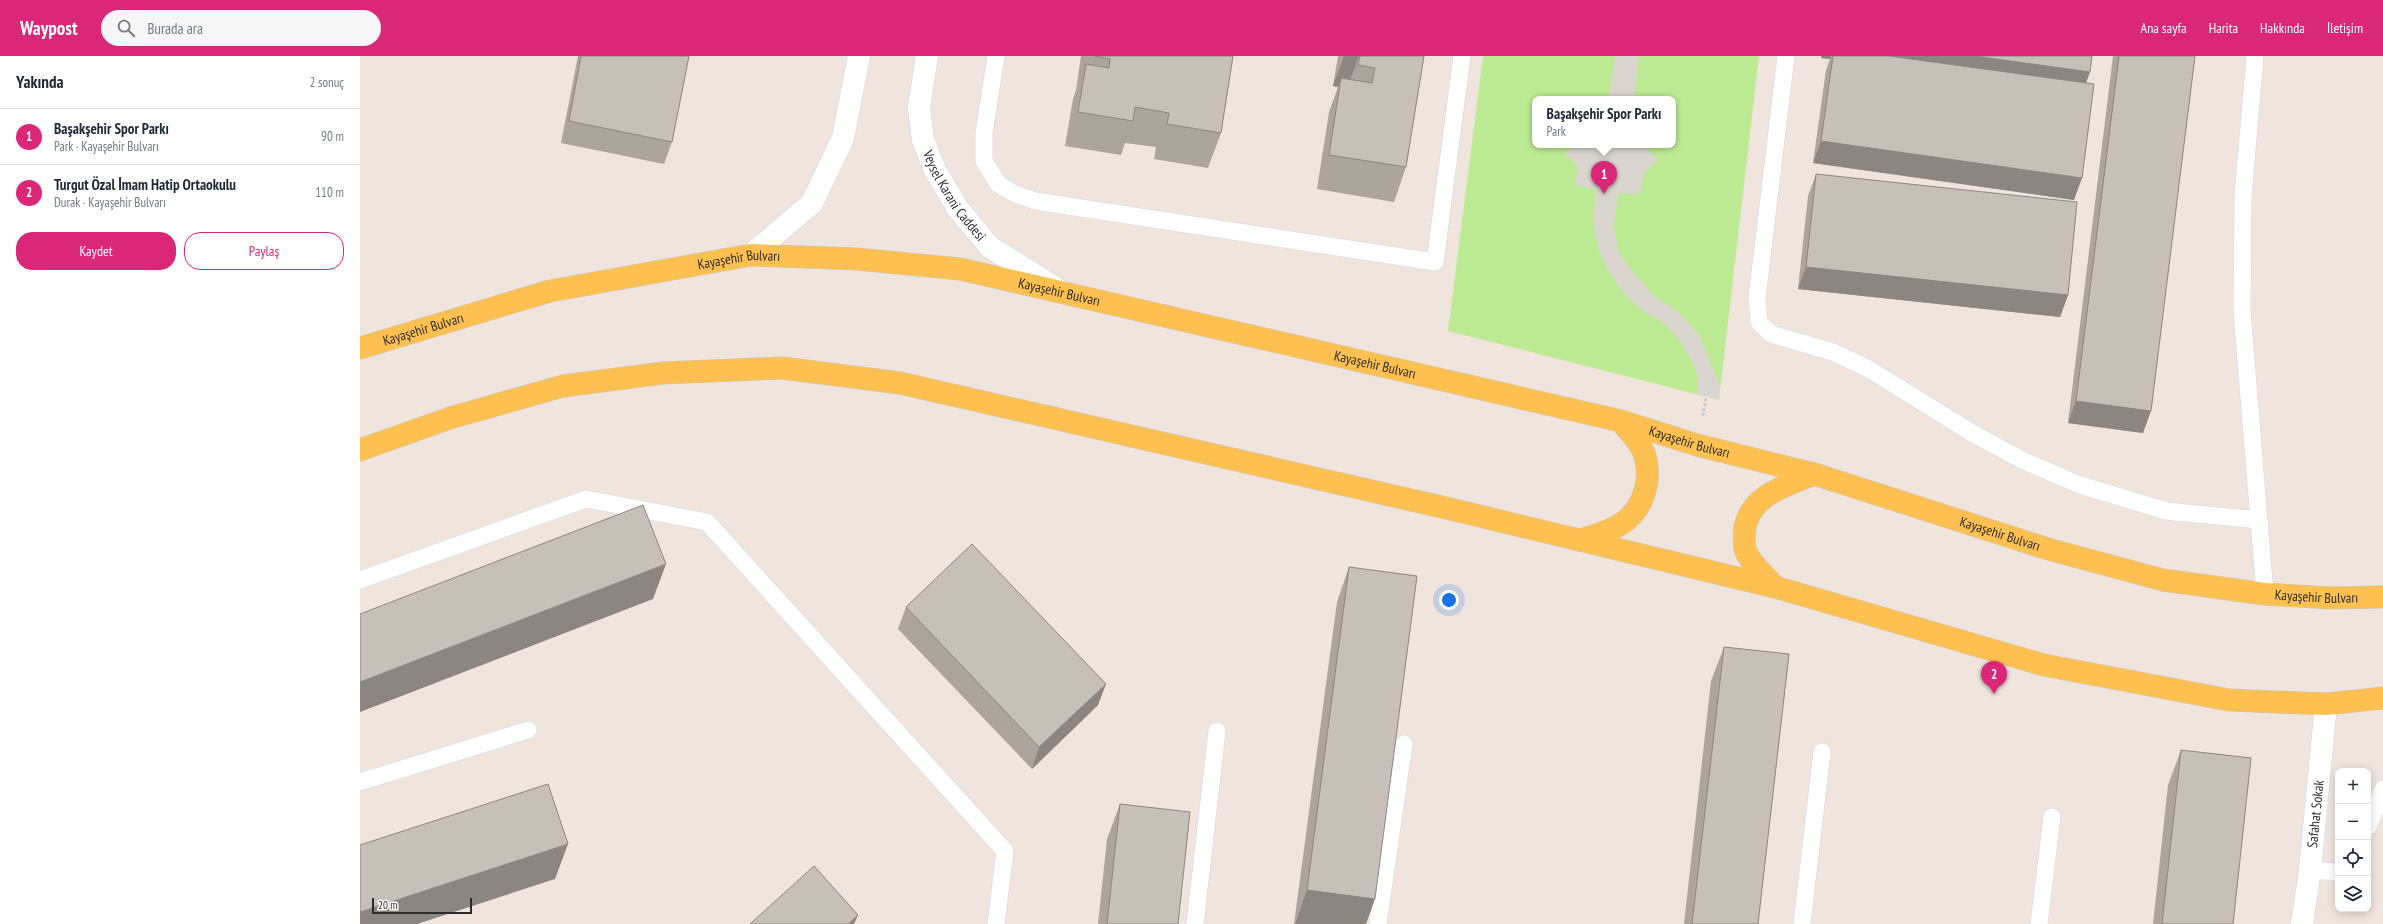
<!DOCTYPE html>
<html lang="tr">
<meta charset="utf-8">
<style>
body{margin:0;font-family:"PT Sans Narrow",sans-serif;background:#f6f6f7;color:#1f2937}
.controls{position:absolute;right:12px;bottom:12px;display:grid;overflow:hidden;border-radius:8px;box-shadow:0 2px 10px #0003}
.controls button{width:36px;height:36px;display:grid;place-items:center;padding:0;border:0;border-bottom:1px solid #e0e1e3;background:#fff;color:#1f2937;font:20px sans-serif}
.scale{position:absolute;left:12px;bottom:10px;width:100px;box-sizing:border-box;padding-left:4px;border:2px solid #2c2c2c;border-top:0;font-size:11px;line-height:14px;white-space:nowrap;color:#2c2c2c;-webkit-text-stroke:3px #fff;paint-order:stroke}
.you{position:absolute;left:1089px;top:544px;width:14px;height:14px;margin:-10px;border:3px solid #fff;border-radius:50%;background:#1a73e8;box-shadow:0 0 0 6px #1a73e833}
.badge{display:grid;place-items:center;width:26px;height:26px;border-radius:50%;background:#db2777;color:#fff;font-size:13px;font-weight:700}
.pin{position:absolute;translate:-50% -33px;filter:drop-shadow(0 1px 2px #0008)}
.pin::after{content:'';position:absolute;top:21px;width:14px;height:12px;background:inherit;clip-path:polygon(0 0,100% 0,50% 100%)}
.popup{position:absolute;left:1172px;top:40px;width:144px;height:52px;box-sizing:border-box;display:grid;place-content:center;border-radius:8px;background:#fff;filter:drop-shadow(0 1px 3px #0005);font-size:13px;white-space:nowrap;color:#747a83}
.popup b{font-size:15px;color:#1f2937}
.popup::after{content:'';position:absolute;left:50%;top:100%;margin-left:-8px;border:8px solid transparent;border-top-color:#fff}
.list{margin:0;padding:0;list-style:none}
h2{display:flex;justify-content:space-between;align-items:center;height:52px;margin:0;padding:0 16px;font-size:17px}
h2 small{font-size:13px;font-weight:400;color:#747a83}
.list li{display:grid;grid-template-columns:26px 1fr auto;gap:12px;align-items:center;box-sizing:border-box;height:56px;padding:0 16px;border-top:1px solid #e0e1e3}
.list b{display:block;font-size:15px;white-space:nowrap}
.list p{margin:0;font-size:13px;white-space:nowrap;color:#747a83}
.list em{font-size:13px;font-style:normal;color:#747a83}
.actions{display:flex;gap:8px;padding:12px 16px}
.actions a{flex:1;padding:9px 0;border:1px solid #db2777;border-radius:16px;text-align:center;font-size:14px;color:#db2777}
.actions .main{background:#db2777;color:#fff}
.icon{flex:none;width:22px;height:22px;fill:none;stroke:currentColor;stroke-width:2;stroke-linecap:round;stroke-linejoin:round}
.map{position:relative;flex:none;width:2023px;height:868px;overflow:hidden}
header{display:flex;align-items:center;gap:24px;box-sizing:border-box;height:56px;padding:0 20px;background:#db2777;color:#fff}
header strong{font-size:19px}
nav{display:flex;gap:22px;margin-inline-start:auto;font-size:14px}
.search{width:280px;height:36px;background:#f6f6f7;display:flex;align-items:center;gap:10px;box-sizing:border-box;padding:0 14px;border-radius:22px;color:#747a83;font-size:15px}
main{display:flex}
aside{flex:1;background:#fff}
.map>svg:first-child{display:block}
.green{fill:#bdeb94;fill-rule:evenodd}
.plaza{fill:#dbd5d0}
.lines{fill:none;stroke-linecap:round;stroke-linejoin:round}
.service-casing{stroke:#d2d8e6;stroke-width:18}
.minor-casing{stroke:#d2d8e6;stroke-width:23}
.tertiary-casing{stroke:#d2d8e6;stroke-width:23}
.primary-casing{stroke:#c8c8c8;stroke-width:23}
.path{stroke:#c8c8c8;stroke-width:2.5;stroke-dasharray:3 2;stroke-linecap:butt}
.service{stroke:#fff;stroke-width:17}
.minor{stroke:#fff;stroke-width:22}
.tertiary{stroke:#fff;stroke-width:22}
.primary{stroke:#ffc052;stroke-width:22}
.wall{fill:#aba59e}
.shaded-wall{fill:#8b8681}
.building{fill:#c7c0b8;stroke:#8b8681}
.labels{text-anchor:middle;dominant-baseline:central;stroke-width:4;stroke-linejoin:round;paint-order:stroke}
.street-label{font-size:14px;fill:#2c2c2c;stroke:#fff}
</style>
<header>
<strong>Waypost</strong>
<div class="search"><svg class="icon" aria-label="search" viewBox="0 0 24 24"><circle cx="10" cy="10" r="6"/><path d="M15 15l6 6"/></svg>Burada ara</div>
<nav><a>Ana sayfa</a><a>Harita</a><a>Hakkında</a><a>İletişim</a></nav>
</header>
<main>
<aside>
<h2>Yakında<small>2 sonuç</small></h2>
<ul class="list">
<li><span class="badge">1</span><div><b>Başakşehir Spor Parkı</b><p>Park · Kayaşehir Bulvarı</p></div><em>90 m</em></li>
<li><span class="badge">2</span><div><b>Turgut Özal İmam Hatip Ortaokulu</b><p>Durak · Kayaşehir Bulvarı</p></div><em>110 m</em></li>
</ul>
<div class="actions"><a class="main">Kaydet</a><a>Paylaş</a></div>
</aside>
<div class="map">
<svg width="2023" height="868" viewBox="0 0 2023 868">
<rect width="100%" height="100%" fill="#efe5dd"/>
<path class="green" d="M1123,0H1399L1359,344L1088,275ZM1175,43H1313V89H1175Z"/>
<g class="plaza">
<path d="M1255,0H1279L1274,43H1249Z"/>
<path d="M1217,89H1290L1288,95L1298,104L1284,117L1280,138L1258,137L1254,171L1259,197L1274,217L1296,242L1319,256L1339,279L1360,329L1359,344L1337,338L1338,321L1330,301L1316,280L1303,266L1285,256L1265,239L1249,216L1239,195L1233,166L1236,134L1215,129L1218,110L1204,97Z"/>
</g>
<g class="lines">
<defs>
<g id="service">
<path d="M636,0L624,77V105L638,128L655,138L675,145L1075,206L1102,0"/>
<path d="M1426,0L1397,242L1399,266L1411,278L1473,296L1507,312L1612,377L1662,404L1720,429L1806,455L1899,464"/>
<path d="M1895,0L1883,141L1882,255L1905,538"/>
<path d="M0,524L226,443L347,466L645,795L636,868"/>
<path d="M0,726L168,674"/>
<path d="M2008,771L2023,733"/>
<path d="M1950,814L1978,816"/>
<path d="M835,868L857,675"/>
<path d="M1018,868L1044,688"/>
<path d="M1442,868L1462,696"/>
<path d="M1679,868L1692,761"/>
</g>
<g id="minor">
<path id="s1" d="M1942,868L1950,814L1966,648"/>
</g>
<g id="tertiary">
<path id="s2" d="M567,0L559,51L563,84L575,114L598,153L630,191L700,235"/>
<path d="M391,199L452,147L483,82L499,0"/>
</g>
<g id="primary">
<path id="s3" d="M0,292L190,235L391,199L497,203L600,213L1261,365L1337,389L1454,418L1688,493L1803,524L1905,538L1970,542L2023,541"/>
<path d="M0,394L90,362L203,330L303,317L422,312L540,327L1086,452L1415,531L1684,609L1869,644L1966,648L2023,642"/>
<path d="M1220,484C1255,474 1281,465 1287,425C1288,416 1287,403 1283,395C1278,384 1268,375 1261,365"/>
<path d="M1415,531C1407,522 1390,506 1386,496C1383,488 1384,479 1385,471C1392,438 1426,430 1454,418"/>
</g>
</defs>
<use href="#service" class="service-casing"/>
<use href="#minor" class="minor-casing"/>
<use href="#tertiary" class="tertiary-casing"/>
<use href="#primary" class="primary-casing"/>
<path class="path" d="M1343,360L1346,341"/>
<use href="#service" class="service"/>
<use href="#minor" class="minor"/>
<use href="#tertiary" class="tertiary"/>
<use href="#primary" class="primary"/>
</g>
<g class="wall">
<path d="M218,0H329L312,86L304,108L201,87Z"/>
<path d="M721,0H873L861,77L848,112L794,103L796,91L765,87L761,99L705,90L713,43L716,34Z"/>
<path d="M978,0H1064L1046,111L1034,146L957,133L969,56L978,31L973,30Z"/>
<path d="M1461,0H1732L1726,27L1714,144L1453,107L1466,14L1470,3L1461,2Z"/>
<path d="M1753,0H1835L1783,377L1708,367Z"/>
<path d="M1456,118L1708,239L1700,261L1438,233L1448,140Z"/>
<path d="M989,511L1006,868H934L977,546Z"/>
<path d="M546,551L738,649L672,713L538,573Z"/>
<path d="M1364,591L1398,868H1324L1351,625Z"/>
<path d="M1821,694L1873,868H1793L1808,729Z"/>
<path d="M760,748L818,868H738L747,783Z"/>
</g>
<g class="shaded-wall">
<path d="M984,0H999L987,32L981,22L978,31L973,30Z"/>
<path d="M1462,0H1471L1470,3L1461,2Z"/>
<path d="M1473,0H1614L1730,16L1722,38Z"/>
<path d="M1461,85L1722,122L1714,144L1453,107Z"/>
<path d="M1446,211L1708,239L1700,261L1438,233Z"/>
<path d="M1716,345L1791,355L1783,377L1708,367Z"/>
<path d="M306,508L293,543L0,656V626Z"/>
<path d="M746,628L738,649L672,713L679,691Z"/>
<path d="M208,788L195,823L57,868H0V856Z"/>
<path d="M947,834L1015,843L1006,868H935Z"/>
<path d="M498,859L494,868H488Z"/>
</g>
<g class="building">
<path d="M221,0H329L312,86L209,65Z"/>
<path d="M734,0H873L861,77L807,68L809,57L775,51L773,65L718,56L726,8L749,12L750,3Z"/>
<path d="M1000,0H1064L1046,111L969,99L981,22L1012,27L1015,12L998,9Z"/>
<path d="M1473,0H1529L1734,28L1722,122L1461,85Z"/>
<path d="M1614,0H1732L1730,16Z"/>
<path d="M1759,0H1835L1791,355L1716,345Z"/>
<path d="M1456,118L1717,146L1708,239L1446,211Z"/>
<path d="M283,449L306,508L0,626V558Z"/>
<path d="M612,488L746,628L679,691L546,551Z"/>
<path d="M989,511L1057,520L1015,843L947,834Z"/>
<path d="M1364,591L1429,598L1398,868H1332Z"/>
<path d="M1821,694L1891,702L1873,868H1802Z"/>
<path d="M188,728L208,788L0,856V789Z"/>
<path d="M760,748L830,756L818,868H747Z"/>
<path d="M454,810L498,859L488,868H390Z"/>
</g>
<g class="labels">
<g class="street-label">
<text stroke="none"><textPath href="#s2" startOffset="149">Veysel Karani Caddesi</textPath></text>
<text stroke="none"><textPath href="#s3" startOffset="390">Kayaşehir Bulvarı</textPath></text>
<text stroke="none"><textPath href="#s3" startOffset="714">Kayaşehir Bulvarı</textPath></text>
<text stroke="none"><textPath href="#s3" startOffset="66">Kayaşehir Bulvarı</textPath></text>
<text stroke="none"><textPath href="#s3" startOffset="1038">Kayaşehir Bulvarı</textPath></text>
<text stroke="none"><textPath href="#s3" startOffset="1362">Kayaşehir Bulvarı</textPath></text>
<text stroke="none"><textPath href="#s3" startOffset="1686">Kayaşehir Bulvarı</textPath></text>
<text stroke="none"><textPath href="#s3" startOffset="2010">Kayaşehir Bulvarı</textPath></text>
<text stroke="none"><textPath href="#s1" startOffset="111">Safahat Sokak</textPath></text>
</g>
</g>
</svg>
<div class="controls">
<button>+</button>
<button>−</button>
<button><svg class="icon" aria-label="locate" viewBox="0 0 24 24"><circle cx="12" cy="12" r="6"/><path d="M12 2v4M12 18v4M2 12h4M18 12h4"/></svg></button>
<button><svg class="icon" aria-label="layers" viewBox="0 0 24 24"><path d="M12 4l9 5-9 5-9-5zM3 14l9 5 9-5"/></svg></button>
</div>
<div class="scale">20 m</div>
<div class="you"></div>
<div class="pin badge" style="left:1244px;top:138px">1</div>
<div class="popup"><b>Başakşehir Spor Parkı</b>Park</div>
<div class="pin badge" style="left:1634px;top:638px">2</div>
</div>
</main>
